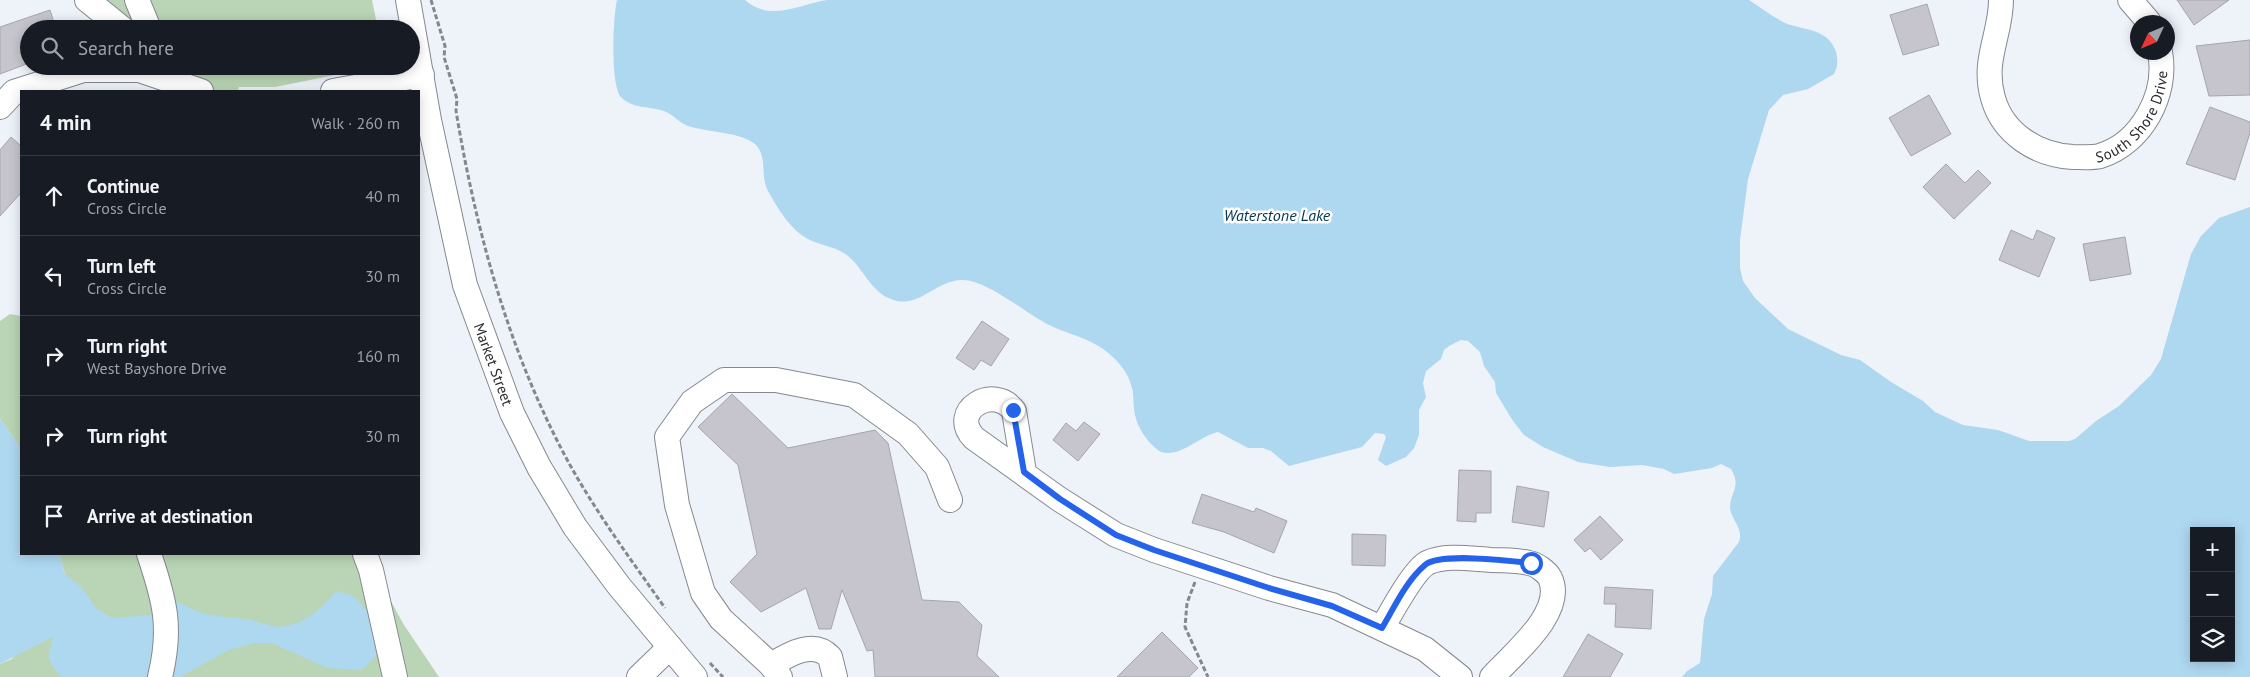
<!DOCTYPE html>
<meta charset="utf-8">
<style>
body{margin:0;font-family:"PT Sans",sans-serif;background:#242831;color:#f1f3f6}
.controls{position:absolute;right:15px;bottom:15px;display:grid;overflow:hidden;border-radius:0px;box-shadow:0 2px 12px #0003}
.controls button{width:45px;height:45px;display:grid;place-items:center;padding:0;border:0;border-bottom:1px solid #363941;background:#171b24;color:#f1f3f6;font:25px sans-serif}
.compass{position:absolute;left:2130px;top:15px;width:45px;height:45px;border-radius:50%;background:#171b24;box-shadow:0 2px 12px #0003;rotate:226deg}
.stop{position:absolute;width:15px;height:15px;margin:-11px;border:4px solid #2563eb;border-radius:50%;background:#fff}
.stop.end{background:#2563eb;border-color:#fff;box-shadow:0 1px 5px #0008}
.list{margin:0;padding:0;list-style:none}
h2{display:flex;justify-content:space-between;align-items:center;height:65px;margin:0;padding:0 20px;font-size:21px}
h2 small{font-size:16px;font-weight:400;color:#9ea1a6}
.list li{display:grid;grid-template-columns:32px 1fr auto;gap:15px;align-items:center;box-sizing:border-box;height:80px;padding:0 20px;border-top:1px solid #363941}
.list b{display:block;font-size:19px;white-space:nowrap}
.list p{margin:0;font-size:16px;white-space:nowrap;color:#9ea1a6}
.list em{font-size:16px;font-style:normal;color:#9ea1a6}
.icon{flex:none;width:28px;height:28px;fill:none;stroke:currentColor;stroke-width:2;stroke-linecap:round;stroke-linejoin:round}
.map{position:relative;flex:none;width:2250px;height:677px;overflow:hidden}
.search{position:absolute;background:#171b24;box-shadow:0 2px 12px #0003;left:20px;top:20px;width:400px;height:55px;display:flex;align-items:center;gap:12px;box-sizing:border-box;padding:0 18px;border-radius:28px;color:#9ea1a6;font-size:19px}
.panel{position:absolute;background:#171b24;box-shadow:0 2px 12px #0003;left:20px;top:90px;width:400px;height:465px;border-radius:0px}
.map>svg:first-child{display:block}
.green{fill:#b9d5b5}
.water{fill:#aed7f0;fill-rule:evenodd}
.building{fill:#c6c5cd;stroke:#a6a5ac}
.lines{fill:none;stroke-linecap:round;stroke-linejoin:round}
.minor-casing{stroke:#85898f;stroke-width:26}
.path{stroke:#85878c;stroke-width:3;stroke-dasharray:5 2.5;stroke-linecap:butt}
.minor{stroke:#fff;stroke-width:24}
.route{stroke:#2563eb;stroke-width:6}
.labels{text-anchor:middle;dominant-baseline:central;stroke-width:5;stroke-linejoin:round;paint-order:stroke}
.street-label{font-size:15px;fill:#2a2b2e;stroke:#fff}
.water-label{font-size:16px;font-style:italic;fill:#00364f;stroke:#fff}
</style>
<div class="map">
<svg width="2250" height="677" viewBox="0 0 2250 677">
<rect width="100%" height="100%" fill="#eef2f9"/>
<g class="green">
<path d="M92,0H372L378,29H138L113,7Z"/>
<path d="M167,66H380L275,87H239L238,91H176L183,70L179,66Z"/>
<path d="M10,314L21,316V454L17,443L0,419V321Z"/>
<path d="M59,554H365L404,625L439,677H0V664L12,659L65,574Z"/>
</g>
<g class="water">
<path d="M617,0H745C770,22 798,5 827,0H1749C1761,8 1773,17 1785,23C1805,31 1828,28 1836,52C1838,60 1838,66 1834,74L1808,89L1783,95L1769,110L1748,179L1740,240V268L1743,281L1755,298L1788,329L1841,355L1860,360L1891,382L1923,401L1935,412L1963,425L1998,430L2029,441H2069L2075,439L2096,421L2119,406L2151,375L2161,359L2191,254L2201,236L2219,218L2250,207V677H1682L1687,671L1700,663L1704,619L1712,594L1713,576L1739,542C1744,528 1731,520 1730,508C1730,492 1742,487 1731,469L1721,464L1712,468L1674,474L1664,469L1642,465L1610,467L1578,462L1543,447L1524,435L1513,421L1496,393L1495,382L1484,366L1480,352L1468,341L1461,340L1449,346L1444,350L1441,359L1426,371L1423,383L1426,397L1419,410V435L1414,448L1406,457L1386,466L1378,460L1386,437L1384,434L1375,433L1362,447L1289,466L1271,451L1263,448H1248L1218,432C1199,436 1181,458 1161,452C1147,443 1135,425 1134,408C1133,401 1134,394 1132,388C1128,370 1114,356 1100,347C1083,336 1064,333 1047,324C1024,312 985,278 960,280C934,282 917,310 891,299C871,292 863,268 848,256C837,247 823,246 810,240C790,230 779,210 768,191C760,177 768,156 755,144C741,132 706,132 688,126C679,123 673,114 664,111C650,106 632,109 621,97C610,84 613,17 617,0ZM2194,531H2231V658H2194Z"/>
<path d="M0,419L17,443L21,454V554H59L65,574L82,588L96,608L112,618L153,615L161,609L167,599C180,601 188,608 199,612C215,617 230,617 245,619C255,620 271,627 279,627C302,626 323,608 336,591C342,593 351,594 355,598C372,612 378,636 376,656L362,670L327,668L272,643H254L229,650L180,677H62C45,658 48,660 53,637L0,664Z"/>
</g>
<g class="building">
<path d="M2177,0H2229L2194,25Z"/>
<path d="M1927,4L1939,45L1903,55L1890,15Z"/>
<path d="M50,10L56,29H29V63L0,74V27Z"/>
<path d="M2250,40V95L2209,96L2196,46Z"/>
<path d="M1929,95L1951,134L1911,156L1889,118Z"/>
<path d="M2210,107L2250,122V133L2235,180L2186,164Z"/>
<path d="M11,137L21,146V193L0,216V150Z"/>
<path d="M1946,164L1965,183L1978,170L1991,183L1954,219L1923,187Z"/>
<path d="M2011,230L2033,240L2037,230L2055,238L2039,277L1999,260Z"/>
<path d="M2125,237L2131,274L2090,281L2083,244Z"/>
<path d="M982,321L1009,339L991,366L981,360L974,370L956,358Z"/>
<path d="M732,394L788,448L875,430L888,443L922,600L959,602L982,625L977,656L999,677H875L873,650L867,651L842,590L831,629H819L806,588L761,612L730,582L757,554L738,465L698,427Z"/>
<path d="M1084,422L1100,434L1078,461L1053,440L1066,423L1076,431Z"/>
<path d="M1459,470L1491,471V513H1476V522L1457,521Z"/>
<path d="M1517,486L1549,492L1544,527L1512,522Z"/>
<path d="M1202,494L1254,512L1256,508L1287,521L1274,553L1224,532L1192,523Z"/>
<path d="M1600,516L1623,540L1601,560L1590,548L1585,552L1574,540Z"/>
<path d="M1352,534L1386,535L1385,566L1352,565Z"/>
<path d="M1605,587L1653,590L1651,629L1615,627L1616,604H1604Z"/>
<path d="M1162,632L1198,668L1189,677H1117Z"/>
<path d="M1588,634L1623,654L1610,677H1563Z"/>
</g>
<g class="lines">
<defs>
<g id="minor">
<path d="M87,0L123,29"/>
<path d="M137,0L149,29"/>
<path id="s1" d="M408,0L429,120L465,285L512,413L539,467L575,527L619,586L695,677"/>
<path id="s2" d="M2001,0C2001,35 1982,60 1993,98C2003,134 2037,155 2073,157C2082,157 2091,158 2100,156C2142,143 2168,94 2160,52"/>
<path d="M2130,0L2149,22"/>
<path d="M333,91L422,75"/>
<path d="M0,107L14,92L83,70H139L201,91"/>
<path d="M1024,472L1014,411C994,383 948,411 974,438L1059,499L1116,535L1154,550L1269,588L1332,605L1425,649L1460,677"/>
<path d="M149,554C165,601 172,628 160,677"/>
<path d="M365,554L371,570L395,677"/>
<path d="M1382,628C1391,613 1413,571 1427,563C1445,554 1472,559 1491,560C1503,560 1517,560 1529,563C1536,564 1547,572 1550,578C1566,612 1513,654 1492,677"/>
<path d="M771,665C788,655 813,639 830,657L835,677"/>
<path d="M639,677L670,647"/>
<path d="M780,677L771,665L721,619L703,593L677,505L667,437L692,402L724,380H776L854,395L908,434L937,467L950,500"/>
</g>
</defs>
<use href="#minor" class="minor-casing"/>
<g class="path">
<path d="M431,0L445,46L444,57L457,99L456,111C476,230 507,345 563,452C592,507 629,557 665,608"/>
<path d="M1195,582L1187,603L1185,627L1208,677"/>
<path d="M710,663L723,677"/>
</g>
<use href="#minor" class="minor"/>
</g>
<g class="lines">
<path class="route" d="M1013,410L1024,472L1060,499L1116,535L1154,550L1269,588L1332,606L1382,628C1394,608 1406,581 1425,565C1440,552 1510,561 1531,563"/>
</g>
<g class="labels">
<g class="street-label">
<text stroke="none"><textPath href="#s2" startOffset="286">South Shore Drive</textPath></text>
<text stroke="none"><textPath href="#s1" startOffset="375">Market Street</textPath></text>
</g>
<g class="water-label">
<text x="1277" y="215">Waterstone Lake</text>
</g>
</g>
</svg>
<div class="controls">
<button>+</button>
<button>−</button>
<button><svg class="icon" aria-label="layers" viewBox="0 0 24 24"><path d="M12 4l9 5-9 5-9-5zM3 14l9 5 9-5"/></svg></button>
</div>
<svg class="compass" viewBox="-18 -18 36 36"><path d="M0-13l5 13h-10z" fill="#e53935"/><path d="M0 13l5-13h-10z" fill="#9ea1a6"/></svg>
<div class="stop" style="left:1531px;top:563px"></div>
<div class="stop end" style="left:1013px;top:410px"></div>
<div class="search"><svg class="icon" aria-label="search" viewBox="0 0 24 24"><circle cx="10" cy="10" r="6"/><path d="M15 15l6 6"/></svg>Search here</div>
<section class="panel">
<h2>4 min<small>Walk · 260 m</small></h2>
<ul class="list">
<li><svg class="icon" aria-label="ahead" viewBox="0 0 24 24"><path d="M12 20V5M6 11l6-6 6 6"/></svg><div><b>Continue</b><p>Cross Circle</p></div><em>40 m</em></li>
<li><svg class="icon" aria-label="left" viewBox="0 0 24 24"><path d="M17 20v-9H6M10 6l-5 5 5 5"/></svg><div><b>Turn left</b><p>Cross Circle</p></div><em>30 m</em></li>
<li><svg class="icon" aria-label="right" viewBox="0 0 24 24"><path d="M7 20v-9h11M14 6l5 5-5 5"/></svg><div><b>Turn right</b><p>West Bayshore Drive</p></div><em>160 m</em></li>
<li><svg class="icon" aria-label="right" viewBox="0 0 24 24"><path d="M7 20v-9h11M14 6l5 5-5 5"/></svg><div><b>Turn right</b></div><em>30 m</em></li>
<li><svg class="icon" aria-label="arrive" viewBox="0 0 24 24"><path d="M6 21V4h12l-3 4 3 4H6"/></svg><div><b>Arrive at destination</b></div></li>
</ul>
</section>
</div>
